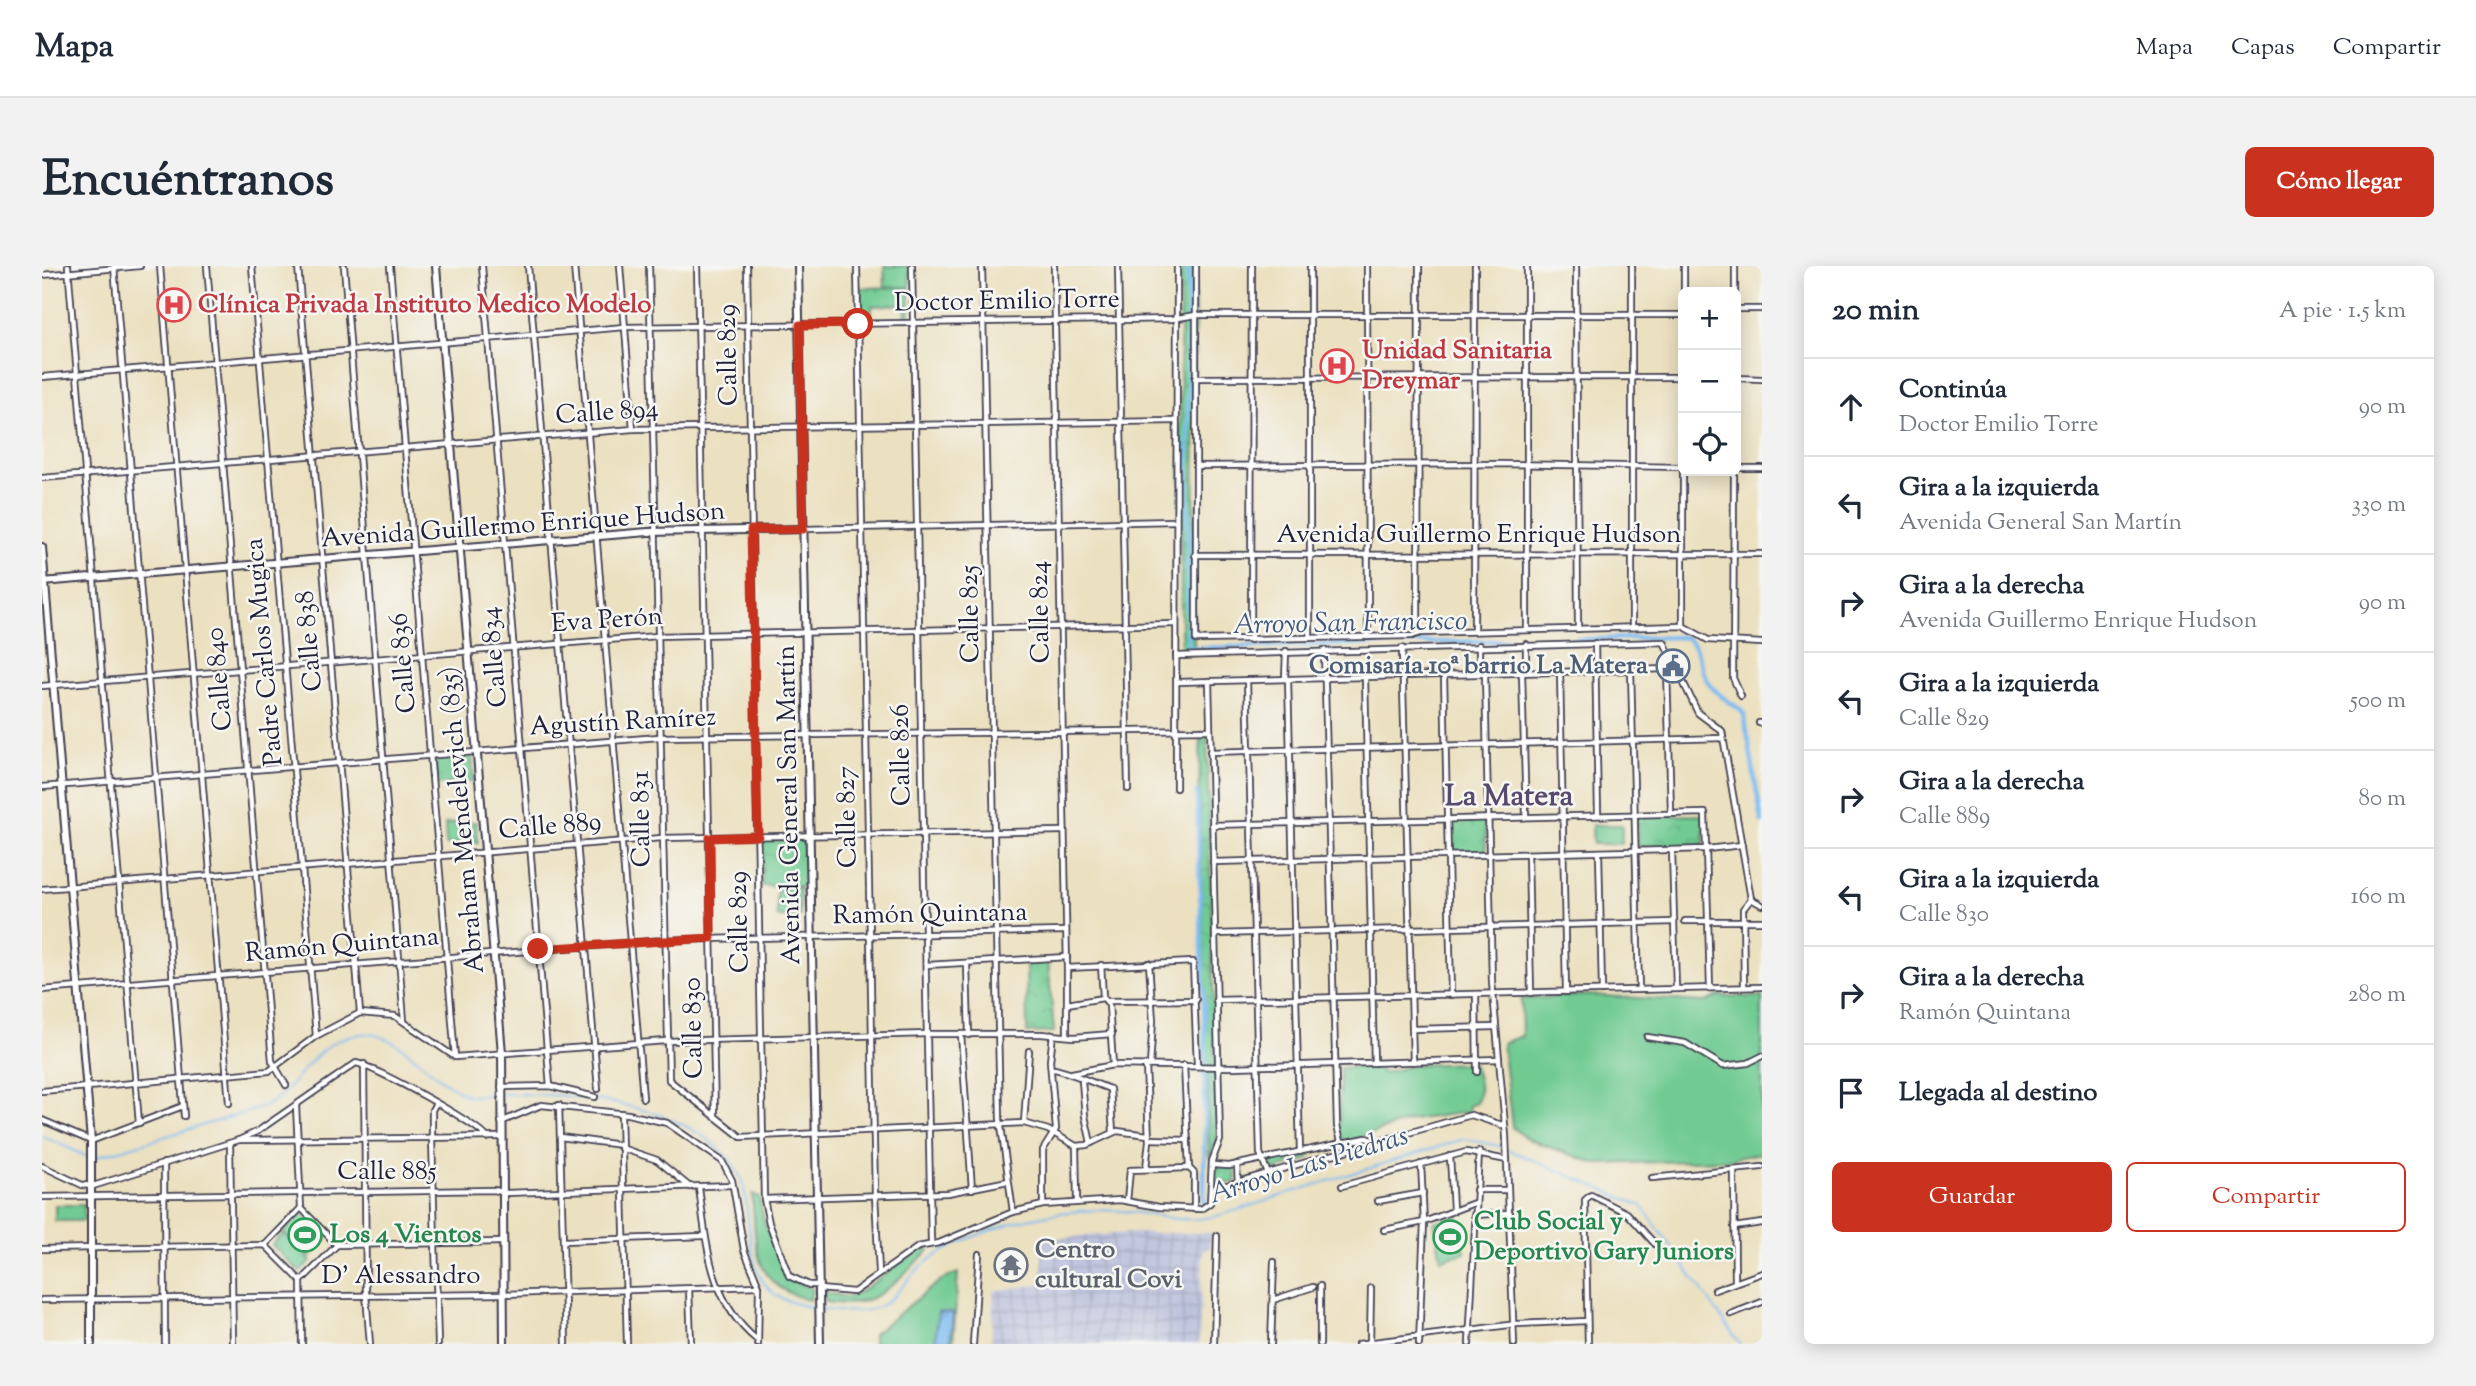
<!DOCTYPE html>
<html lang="es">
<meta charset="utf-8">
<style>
body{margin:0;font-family:"Sorts Mill Goudy",serif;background:#f2f2f3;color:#1f2937}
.controls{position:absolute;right:21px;top:21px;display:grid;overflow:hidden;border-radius:10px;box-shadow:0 4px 18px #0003}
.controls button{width:63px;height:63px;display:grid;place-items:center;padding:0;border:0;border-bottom:2px solid #e0e1e3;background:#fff;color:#1f2937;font:35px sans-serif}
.stop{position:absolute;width:21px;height:21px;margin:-16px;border:5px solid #c8321e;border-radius:50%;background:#fff}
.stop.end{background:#c8321e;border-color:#fff;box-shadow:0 2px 7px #0008}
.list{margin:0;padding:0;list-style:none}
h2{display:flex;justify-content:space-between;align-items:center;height:91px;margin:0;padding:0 28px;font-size:30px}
h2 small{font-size:23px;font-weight:400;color:#747a83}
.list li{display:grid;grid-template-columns:46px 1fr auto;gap:21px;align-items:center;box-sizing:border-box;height:98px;padding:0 28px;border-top:2px solid #e0e1e3}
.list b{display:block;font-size:26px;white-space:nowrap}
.list p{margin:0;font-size:23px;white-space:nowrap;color:#747a83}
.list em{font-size:23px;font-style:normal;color:#747a83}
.actions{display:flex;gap:14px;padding:21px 28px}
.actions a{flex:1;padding:16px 0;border:2px solid #c8321e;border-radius:10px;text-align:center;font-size:24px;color:#c8321e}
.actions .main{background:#c8321e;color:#fff}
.icon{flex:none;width:38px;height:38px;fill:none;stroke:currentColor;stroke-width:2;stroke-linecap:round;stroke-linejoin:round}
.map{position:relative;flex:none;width:1720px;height:1078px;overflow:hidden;border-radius:10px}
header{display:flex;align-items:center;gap:42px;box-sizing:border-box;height:98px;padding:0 35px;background:#fff;border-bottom:2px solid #e0e1e3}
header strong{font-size:33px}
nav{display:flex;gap:38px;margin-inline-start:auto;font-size:24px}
.intro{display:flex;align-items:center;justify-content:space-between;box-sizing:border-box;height:168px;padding:0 42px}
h1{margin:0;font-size:49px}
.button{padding:18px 32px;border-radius:10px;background:#c8321e;color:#fff;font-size:24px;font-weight:700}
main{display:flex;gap:42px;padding:0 42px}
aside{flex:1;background:#fff;border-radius:10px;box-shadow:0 4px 18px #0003}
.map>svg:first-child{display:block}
.industrial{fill:url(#industrial-grid)}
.grass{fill:#70ca92;stroke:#497666;stroke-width:2}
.park{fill:url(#park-crowns);stroke:#497666;stroke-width:2}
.water{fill:url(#water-ripples);stroke:#506e96;stroke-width:2}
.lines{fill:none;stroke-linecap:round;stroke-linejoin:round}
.stream{stroke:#7dbbf1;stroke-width:2}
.canal{stroke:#7dbbf1;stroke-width:4.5}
.street-casing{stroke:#403e4f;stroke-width:8}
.secondary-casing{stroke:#403e4f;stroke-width:10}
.street{stroke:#fff;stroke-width:4.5}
.secondary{stroke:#fff;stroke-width:6}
.route{stroke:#c8321e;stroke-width:9}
.labels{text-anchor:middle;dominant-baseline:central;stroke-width:5;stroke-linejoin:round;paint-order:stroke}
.street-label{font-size:26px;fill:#22223b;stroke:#f6f6f2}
.health-label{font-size:26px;font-weight:bold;fill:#be3a42;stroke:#f6f6f2;text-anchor:start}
.service-label{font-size:26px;font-weight:bold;fill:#4e5e75;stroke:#f6f6f2;text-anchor:end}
.leisure-label{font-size:26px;font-weight:bold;fill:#27864d;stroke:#f6f6f2;text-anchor:start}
.worship-label{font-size:26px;font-weight:bold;fill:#5b616d;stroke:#f6f6f2;text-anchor:start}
.water-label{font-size:28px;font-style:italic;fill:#42587b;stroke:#f6f6f2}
.quarter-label{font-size:30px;font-weight:bold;fill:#584a6e;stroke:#f6f6f2}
</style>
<header>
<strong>Mapa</strong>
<nav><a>Mapa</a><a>Capas</a><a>Compartir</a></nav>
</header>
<div class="intro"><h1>Encuéntranos</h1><a class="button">Cómo llegar</a></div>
<main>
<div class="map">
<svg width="1720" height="1078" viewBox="0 0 1720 1078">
<defs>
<pattern id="industrial-grid" width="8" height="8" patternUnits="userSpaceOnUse" patternTransform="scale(1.75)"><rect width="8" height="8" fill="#bec3dd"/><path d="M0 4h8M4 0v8" fill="none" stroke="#a3a7bf"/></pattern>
<pattern id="park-crowns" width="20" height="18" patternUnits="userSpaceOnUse" patternTransform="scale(1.75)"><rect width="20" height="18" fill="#70ca92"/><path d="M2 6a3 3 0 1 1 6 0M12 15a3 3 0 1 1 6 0" fill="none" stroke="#61ad7f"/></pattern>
<pattern id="water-ripples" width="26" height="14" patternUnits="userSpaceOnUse" patternTransform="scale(1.75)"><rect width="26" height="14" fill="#7dbbf1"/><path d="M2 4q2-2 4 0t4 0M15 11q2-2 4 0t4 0" fill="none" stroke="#6ca0d0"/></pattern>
</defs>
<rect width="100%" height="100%" fill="#f6f6f2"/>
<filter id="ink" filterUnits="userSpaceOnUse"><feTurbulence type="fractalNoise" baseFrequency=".0143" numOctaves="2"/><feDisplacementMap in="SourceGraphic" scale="14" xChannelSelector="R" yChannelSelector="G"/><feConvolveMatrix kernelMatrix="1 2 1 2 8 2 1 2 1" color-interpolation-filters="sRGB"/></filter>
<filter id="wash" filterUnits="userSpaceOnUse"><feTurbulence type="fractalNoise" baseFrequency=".00686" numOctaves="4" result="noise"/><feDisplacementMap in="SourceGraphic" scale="28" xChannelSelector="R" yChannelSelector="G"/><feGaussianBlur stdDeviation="1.57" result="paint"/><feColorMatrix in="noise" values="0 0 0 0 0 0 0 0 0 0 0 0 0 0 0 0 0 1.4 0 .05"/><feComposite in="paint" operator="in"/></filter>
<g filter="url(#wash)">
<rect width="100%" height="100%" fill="#ebe0bf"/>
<path class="industrial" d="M1084,967H1169L1168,983L1161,984L1157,1078H949L952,1025L1001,1018L999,973Z"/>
<g class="grass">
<path d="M842,0H867L868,21L843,22Z"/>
<path d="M434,556L436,577L404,579L403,558Z"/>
<path d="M1550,559H1580V578H1551Z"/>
<rect x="735" y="622" width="23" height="29"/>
<path d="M1548,729L1664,736L1676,730L1720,731V887L1684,894L1555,898L1485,873L1470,861L1460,777L1480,770L1479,733Z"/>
<path d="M1431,797C1435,809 1442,826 1433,838L1427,839V846L1370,854L1307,875L1301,874L1297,867L1298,802L1331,800L1341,807L1372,799Z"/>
<path d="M1264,886L1269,888L1266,893L1231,905L1226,896Z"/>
<path d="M710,928L717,931L723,959L745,1011L770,1023L768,1034C708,1020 715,980 710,928Z"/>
<rect x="13" y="939" width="29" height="16"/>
<path d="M259,947L285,973L268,991L241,966Z"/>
<path d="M1416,949L1423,987L1399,993L1392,956Z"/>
<path d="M880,981L887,983L884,988C846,1019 838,1044 783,1036L781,1026L804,1031L815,1028Z"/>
<path d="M916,1007L911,1078H831V1068L899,1014Z"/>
</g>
<g class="park">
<path d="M1138,0H1153L1152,387L1139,388Z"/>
<path d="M868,21V53H864L863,38L830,40V51H818V22Z"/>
<path d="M1159,466L1165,470L1175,876L1167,892L1157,525Z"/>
<path d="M430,489L432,515L395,519L393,493Z"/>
<path d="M1662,549V580L1596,581L1595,550Z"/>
<path d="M1443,553L1444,585L1408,587L1407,554Z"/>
<path d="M764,573V620H720V574Z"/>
<path d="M1006,694L1012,766L985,767L984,695Z"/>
<path d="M1172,900H1193L1194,916L1173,920Z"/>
<path d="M241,967L269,995L258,1006L230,979Z"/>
</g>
<path class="water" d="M896,1046L911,1047L908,1078H893Z"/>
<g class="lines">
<g class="stream">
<path d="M462,828C532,827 653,838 694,903C716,938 695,1009 739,1032C760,1042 817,1052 838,1040C854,1032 865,1013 878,1001C902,981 934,969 964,959C1000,948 1042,942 1080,945C1107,947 1137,957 1164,952C1193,947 1222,935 1250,926C1307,908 1365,891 1422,873L1462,881"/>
<path d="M0,870L46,891"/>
<path d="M1467,884L1600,940L1698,1078"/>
<path d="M51,892L222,841C250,826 262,796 288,779C347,741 379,810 425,829C433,832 447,828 457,828"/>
</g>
<g class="canal">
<path d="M1146,0V382L1642,371C1659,379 1656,399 1665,414C1676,433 1690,434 1702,448L1720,556"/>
<path d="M1155,526L1163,773L1162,938"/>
</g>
</g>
</g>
<g filter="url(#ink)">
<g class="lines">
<defs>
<g id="street">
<path d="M26,0L97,857"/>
<path d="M72,0L142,850"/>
<path d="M118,0L187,837"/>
<path d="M165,0L230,795L244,819"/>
<path d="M210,0L274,770"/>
<path d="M256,0L318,747"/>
<path d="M302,0L362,755"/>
<path d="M348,0L413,791"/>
<path d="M440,0L508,820"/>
<path d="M486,0L556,823"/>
<path d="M532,0L601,832"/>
<path d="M578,0L591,163"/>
<path d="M607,0L627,814L699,871L982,857L1006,864L1034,880L1045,879L1075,865L1106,869"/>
<path d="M655,0L673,851"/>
<path d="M705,0L722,933L727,957L747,1010L767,1019H777"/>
<path d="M815,0L833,929L837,1006"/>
<path d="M870,0L889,976"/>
<path d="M940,0L958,853L971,946"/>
<path d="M1012,0L1025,702L1151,696L1155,799"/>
<path d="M1076,0L1086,523"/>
<path d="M1154,0V374L1370,370L1378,367L1641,360L1666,374L1720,377"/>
<path d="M1268,0V372"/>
<path d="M1325,0L1326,371"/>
<path d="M1485,0V364"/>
<path d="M1534,0L1536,363"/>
<path d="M0,9L98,0"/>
<path d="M1642,26V0"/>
<path d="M1693,26V0"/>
<path d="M1694,43H1720"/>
<path d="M0,111L583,61L1077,54L1130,53L1154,49H1641"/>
<path d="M1153,112L1641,111"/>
<path d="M1694,112L1720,113"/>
<path d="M1154,200L1457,198L1641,201"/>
<path d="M1694,202H1720"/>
<path d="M1692,205L1691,412L1699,430"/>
<path d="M0,212L591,163L1134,155"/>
<path d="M762,263L1134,255"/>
<path d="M1153,289L1720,288"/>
<path d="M1590,360V0"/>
<path d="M1641,360V132"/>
<path d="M1432,364L1433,0"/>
<path d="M1376,368L1377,0"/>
<path d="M1209,374L1210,0"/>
<path d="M1553,377L1556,549"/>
<path d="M1437,379V408"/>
<path d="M1360,382L1371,796"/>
<path d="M1282,384L1295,860L1300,879"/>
<path d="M1134,390L1622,376L1656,447L1680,465L1709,633"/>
<path d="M1625,403L1629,547"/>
<path d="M1518,404L1524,726"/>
<path d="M1589,404L1597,724"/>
<path d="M1484,406V378"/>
<path d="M1480,407L1484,551"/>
<path d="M1443,408L1450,716L1464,870L1472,1078"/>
<path d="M1402,409L1409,729"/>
<path d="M1323,411L1332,797"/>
<path d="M1243,413L1244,385"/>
<path d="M1246,413L1258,886"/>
<path d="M1205,414L1218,887L1226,908"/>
<path d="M1135,416L1589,404L1625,403L1631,400"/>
<path d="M0,420L615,370L1134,358"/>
<path d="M1717,457H1720"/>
<path d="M1168,486L1681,472"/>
<path d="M0,521L617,471L1167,464"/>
<path d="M1134,522L1135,0"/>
<path d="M1170,559L1663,547L1668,722"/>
<path d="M1630,584L1634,723"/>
<path d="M1557,586L1560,725"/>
<path d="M1486,588L1489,727"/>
<path d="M1171,596L1665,583L1700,579"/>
<path d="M0,623L620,572L1021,565"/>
<path d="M1709,633L1720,639"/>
<path d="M1643,655H1720"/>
<path d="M1173,668L1632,656"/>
<path d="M1107,697L1111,755L1108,799"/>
<path d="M925,698L927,769"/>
<path d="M885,699L1025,691"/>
<path d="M1059,699L1061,731L1067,739L1071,799"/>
<path d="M1025,702V770"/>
<path d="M1702,721L1701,643L1709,633"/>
<path d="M0,724L622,674L1024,665"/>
<path d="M1434,728L1435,806"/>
<path d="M1174,734L1720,721"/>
<path d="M1065,735L1154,734"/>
<path d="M1025,738L1061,732"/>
<path d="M1371,763L1454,761"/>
<path d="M919,768L930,923"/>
<path d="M1605,771L1643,777L1681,800L1706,797L1720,790"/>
<path d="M322,798L324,1029L328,1078"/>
<path d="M1104,799L1107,875L1104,902"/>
<path d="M1142,799L1147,902"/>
<path d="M1011,803C1024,804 1053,818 1068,823L1071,866"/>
<path d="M1030,807L1071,799L1191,801L1457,793"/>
<path d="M1040,815L1043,850L1049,877"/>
<path d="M459,821L508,820L553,831"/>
<path d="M0,825L227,805L274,770L318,747L353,750L413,791L624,775L886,768H999L1032,771L1070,768"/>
<path d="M394,837L390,844V873L396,1078"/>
<path d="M517,839L524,1078"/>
<path d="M254,840L259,942"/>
<path d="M579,847L585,1078"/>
<path d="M0,854L49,875L141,840"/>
<path d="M459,856L499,839L586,848L625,857L680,895L690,914L702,984L717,1020L716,1078"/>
<path d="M982,857L987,785"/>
<path d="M518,871L579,879"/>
<path d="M1107,873L1146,874"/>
<path d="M197,874L458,871"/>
<path d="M188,877L191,1078"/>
<path d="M1034,880L1035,935"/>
<path d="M579,882L615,894L648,921"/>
<path d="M1408,890L1411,943"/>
<path d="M122,897L123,1078"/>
<path d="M1195,898L1196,918"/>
<path d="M1171,899L1187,900L1324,872L1333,875"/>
<path d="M0,900L40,919L51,920L197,874L216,865L314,797C331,800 441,860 445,872"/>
<path d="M1692,904L1693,1016"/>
<path d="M1610,912L1720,901"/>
<path d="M1300,920L1424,886L1465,894"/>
<path d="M657,922C665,979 667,1035 715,1074"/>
<path d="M1171,923L1429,849L1463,860"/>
<path d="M1434,924H1466"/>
<path d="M0,931L452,924L464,927L690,919"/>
<path d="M722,933L906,927L966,915"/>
<path d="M1085,935L1088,904L1147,902L1152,907V943"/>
<path d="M1336,935L1381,927"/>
<path d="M1001,939V884L1014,863L1008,795L1011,768"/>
<path d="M1432,949L1468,947"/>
<path d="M1692,961L1720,957"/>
<path d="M1342,964L1382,956L1432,937"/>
<path d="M521,975L662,970"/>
<path d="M223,979L259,942L295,979L460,976"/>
<path d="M0,983L223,979L259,1015L295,979"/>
<path d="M259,1015L260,1078"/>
<path d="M1278,1020V1078"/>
<path d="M647,1023L649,1078"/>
<path d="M777,1023L812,1026L876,981L897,977L971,946L1001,939L1078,934L1117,941L1159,943L1168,937L1170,895L1178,874L1167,415"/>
<path d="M1673,1024L1720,1007"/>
<path d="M0,1034L461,1028L717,1020"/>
<path d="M1231,1034L1271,1021"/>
<path d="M1689,1048L1720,1036"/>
<path d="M1328,1077L1329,1022"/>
<path d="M931,1078L937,988"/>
<path d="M1172,1078L1175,970"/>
<path d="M1229,1078L1232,996"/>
<path d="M1316,1078L1475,1058L1545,1055"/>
<path d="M1377,1078L1382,956L1379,898"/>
<path d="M1427,1078L1437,886"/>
<path d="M1546,1078L1543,934L1549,929L1585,947L1613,978"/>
</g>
<g id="secondary">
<path d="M394,0L460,787L462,1078"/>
<path d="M756,0L778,1078"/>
<path d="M0,281L49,875V1078"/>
<path d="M0,316L606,266L762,263"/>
</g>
</defs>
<use href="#street" class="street-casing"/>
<use href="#secondary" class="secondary-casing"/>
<use href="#street" class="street"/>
<use href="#secondary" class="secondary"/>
</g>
</g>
<g class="lines" filter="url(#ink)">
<path class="route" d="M496,683L669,672L668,572L716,570L709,264L761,263L758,59L816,58"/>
</g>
<defs>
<symbol id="hospital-ring" viewBox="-11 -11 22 22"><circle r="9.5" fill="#f6f6f2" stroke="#e0444e" stroke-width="1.5"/><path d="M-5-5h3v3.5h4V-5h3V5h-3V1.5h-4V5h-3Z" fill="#e0444e"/></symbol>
<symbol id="civic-ring" viewBox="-11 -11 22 22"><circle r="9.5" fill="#f6f6f2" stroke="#5c6f8a" stroke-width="1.5"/><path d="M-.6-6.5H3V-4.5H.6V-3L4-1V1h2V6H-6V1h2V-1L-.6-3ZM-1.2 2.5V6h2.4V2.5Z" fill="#5c6f8a"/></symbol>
<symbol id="stadium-ring" viewBox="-11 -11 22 22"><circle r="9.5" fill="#f6f6f2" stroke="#2e9e5b" stroke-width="1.5"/><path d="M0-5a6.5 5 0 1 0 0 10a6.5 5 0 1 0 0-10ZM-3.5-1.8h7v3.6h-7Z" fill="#2e9e5b"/></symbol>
<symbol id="temple-ring" viewBox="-11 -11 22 22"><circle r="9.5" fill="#f6f6f2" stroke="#6b7280" stroke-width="1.5"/><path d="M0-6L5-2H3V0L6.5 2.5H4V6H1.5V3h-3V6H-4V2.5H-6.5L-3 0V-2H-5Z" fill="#6b7280"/></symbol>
</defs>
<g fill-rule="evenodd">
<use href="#hospital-ring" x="113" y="20" width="38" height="38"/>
<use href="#hospital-ring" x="1276" y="81" width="38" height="38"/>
<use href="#civic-ring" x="1612" y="381" width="38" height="38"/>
<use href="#stadium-ring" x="244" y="950" width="38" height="38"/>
<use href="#stadium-ring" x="1389" y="952" width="38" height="38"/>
<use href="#temple-ring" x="950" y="980" width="38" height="38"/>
</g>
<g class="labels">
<g class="street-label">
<text transform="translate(965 36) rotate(-1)">Doctor Emilio Torre</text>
<text transform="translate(687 89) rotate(-91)">Calle 829</text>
<text transform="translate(565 147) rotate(-4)">Calle 894</text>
<text transform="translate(481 260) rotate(-4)">Avenida Guillermo Enrique Hudson</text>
<text x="1437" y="269">Avenida Guillermo Enrique Hudson</text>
<text transform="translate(999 346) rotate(-91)">Calle 824</text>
<text transform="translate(929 348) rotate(-91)">Calle 825</text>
<text transform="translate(565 355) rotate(-4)">Eva Perón</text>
<text transform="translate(268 375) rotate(-95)">Calle 838</text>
<text transform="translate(223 386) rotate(-95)">Padre Carlos Mugica</text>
<text transform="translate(453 391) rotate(-95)">Calle 834</text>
<text transform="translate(362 397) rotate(-95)">Calle 836</text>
<text transform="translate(178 413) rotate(-95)">Calle 840</text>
<text transform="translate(581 457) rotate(-3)">Agustín Ramírez</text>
<text transform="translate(860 489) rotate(-91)">Calle 826</text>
<text transform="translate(748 539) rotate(-91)">Avenida General San Martín</text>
<text transform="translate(806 551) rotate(-91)">Calle 827</text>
<text transform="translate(600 553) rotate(-91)">Calle 831</text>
<text transform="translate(421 554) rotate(-95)">Abraham Mendelevich (835)</text>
<text transform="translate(508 561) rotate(-5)">Calle 889</text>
<text transform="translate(888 649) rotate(-1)">Ramón Quintana</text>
<text transform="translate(698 656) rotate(-91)">Calle 829</text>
<text transform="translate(300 680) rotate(-5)">Ramón Quintana</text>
<text transform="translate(652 762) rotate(-91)">Calle 830</text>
<text x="345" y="906">Calle 885</text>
<text x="359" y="1010">D' Alessandro</text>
</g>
<g class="health-label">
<text x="156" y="39">Clínica Privada Instituto Medico Modelo</text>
<text x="1320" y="85">Unidad Sanitaria<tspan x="1320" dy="30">Dreymar</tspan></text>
</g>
<g class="service-label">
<text x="1606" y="400">Comisaría 10ª barrio La Matera</text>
</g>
<g class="leisure-label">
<text x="1432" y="956">Club Social y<tspan x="1432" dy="30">Deportivo Gary Juniors</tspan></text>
<text x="288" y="969">Los 4 Vientos</text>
</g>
<g class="worship-label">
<text x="993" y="984">Centro<tspan x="993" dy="30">cultural Covi</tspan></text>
</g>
<g class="water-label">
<text transform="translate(1308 358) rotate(-1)">Arroyo San Francisco</text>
<text transform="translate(1267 900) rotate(-17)">Arroyo Las Piedras</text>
</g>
<g class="quarter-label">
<text x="1467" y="531">La Matera</text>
</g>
</g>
</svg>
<div class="controls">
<button>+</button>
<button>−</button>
<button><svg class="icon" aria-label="locate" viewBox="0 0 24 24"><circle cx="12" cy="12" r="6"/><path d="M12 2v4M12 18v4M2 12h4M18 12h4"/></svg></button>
</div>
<div class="stop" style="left:816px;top:58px"></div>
<div class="stop end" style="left:496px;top:683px"></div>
</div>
<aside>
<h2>20 min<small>A pie · 1.5 km</small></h2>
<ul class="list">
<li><svg class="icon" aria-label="ahead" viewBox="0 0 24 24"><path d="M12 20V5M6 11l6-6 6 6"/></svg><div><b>Continúa</b><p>Doctor Emilio Torre</p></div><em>90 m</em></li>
<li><svg class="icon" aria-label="left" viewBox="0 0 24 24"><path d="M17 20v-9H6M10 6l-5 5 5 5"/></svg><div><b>Gira a la izquierda</b><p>Avenida General San Martín</p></div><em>330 m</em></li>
<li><svg class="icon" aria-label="right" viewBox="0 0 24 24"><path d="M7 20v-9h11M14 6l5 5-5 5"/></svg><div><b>Gira a la derecha</b><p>Avenida Guillermo Enrique Hudson</p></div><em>90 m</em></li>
<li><svg class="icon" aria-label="left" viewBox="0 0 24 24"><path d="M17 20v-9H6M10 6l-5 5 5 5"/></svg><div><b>Gira a la izquierda</b><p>Calle 829</p></div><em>500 m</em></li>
<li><svg class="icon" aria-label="right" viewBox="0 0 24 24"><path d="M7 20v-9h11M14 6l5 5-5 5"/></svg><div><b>Gira a la derecha</b><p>Calle 889</p></div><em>80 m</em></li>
<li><svg class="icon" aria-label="left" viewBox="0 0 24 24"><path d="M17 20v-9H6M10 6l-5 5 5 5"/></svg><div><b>Gira a la izquierda</b><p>Calle 830</p></div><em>160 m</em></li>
<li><svg class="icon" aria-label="right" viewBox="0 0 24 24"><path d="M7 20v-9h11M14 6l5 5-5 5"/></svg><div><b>Gira a la derecha</b><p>Ramón Quintana</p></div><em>280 m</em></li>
<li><svg class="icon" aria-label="arrive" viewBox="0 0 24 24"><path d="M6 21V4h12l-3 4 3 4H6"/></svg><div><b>Llegada al destino</b></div></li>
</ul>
<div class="actions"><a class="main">Guardar</a><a>Compartir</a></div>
</aside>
</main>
